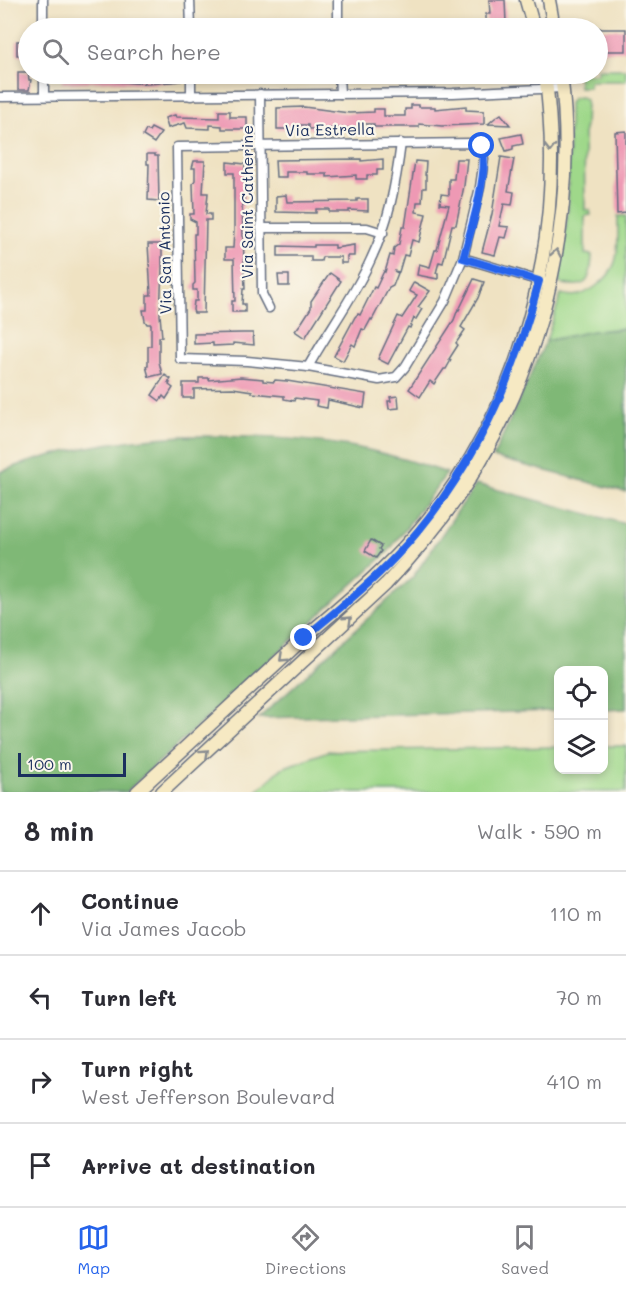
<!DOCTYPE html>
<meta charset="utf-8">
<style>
body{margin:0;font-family:Mali,sans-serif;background:#f7f7f7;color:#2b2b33}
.controls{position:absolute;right:18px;bottom:18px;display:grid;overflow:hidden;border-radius:12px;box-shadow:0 3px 9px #0003}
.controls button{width:54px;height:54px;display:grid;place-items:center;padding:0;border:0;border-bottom:2px solid #e1e1e2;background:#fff;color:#2b2b33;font:30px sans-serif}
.scale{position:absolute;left:18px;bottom:15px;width:108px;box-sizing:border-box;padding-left:6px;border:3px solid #1b2f5e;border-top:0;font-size:16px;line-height:21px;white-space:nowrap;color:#1b2f5e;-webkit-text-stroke:4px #fbf7ec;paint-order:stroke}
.stop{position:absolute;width:18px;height:18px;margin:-14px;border:4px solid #2563eb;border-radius:50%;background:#fff}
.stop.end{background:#2563eb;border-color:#fff;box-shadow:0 2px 6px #0008}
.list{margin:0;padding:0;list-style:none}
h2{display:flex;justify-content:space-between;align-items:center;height:78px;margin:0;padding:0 24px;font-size:26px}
h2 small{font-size:20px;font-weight:400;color:#7c7c81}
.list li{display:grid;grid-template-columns:39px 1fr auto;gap:18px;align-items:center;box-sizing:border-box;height:84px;padding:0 24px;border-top:2px solid #e1e1e2}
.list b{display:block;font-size:22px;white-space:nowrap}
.list p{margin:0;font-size:20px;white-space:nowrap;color:#7c7c81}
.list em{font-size:20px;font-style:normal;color:#7c7c81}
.icon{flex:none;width:33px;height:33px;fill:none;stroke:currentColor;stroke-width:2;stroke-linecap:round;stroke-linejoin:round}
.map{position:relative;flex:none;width:626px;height:792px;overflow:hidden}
.search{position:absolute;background:#fff;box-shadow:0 3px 9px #0003;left:18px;right:18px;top:18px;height:66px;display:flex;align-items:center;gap:15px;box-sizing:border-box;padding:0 21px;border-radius:33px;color:#7c7c81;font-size:22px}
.sheet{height:414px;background:#fff}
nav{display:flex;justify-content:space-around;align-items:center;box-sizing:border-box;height:84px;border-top:2px solid #e1e1e2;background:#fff;font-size:16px;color:#7c7c81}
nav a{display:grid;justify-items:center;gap:3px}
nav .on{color:#2563eb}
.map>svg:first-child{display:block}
.green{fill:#9fd88a;stroke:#5d8474;stroke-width:1.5}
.forest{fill:#7fb876;stroke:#4d746a;stroke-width:1.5}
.building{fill:#ee99b4}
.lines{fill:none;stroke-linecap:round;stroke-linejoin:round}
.minor-casing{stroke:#656e81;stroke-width:11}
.secondary-casing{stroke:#656e81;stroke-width:15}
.minor{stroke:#fff;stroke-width:8}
.secondary{stroke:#f6e9c3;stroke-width:12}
.oneway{stroke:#888c90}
.route{stroke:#2563eb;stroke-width:8}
.labels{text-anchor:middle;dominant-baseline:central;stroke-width:4.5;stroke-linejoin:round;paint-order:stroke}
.street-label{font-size:16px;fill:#1b2f5e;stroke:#fbf7ec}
</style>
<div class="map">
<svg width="626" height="792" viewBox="0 0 626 792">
<rect width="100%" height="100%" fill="#fbf7ec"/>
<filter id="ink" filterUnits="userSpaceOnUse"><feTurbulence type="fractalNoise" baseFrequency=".0167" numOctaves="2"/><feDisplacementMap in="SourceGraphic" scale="12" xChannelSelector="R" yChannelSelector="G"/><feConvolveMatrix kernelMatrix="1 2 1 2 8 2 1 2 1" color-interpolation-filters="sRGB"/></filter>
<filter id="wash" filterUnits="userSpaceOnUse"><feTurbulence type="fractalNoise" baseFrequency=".008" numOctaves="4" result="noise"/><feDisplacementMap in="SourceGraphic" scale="24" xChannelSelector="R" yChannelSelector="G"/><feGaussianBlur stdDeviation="1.35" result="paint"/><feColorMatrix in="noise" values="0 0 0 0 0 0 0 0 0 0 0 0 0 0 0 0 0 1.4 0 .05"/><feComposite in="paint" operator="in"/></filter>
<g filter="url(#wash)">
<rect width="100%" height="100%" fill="#efe2c2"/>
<g class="green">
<path d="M598,69H626V81H589V87H579L578,74H598Z"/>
<path d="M581,97L586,100L585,127L584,129L585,210H590L591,215L585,216V254L592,255C591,282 587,290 559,283L568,209L569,103L573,98Z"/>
<path d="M618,216H626V328L593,331L546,341L561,294C575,298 583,295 595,287C623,268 617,246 618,216Z"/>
<path d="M604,746H626V792H256L282,768L328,751L558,747V770H604Z"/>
</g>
<g class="forest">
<path d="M626,329V492L493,457L546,341L593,331Z"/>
<path d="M184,436C239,436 295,437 349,446C382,452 415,462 447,473L388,552L126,792H0V472C59,449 121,439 184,436Z"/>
<path d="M476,484L626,524V709L604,710V670H558V711L259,718L413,577Z"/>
</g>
<g id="blocks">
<g class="building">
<path d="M489,0H505L506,23L491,24V21L486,22V14H490Z"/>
<path d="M597,27L602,29H626V51H597Z"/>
<path d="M17,41H28L26,55H17Z"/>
<path d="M18,72H28L29,80H31L29,90H18Z"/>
<path d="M62,74H181V81L148,84L110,81L62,83Z"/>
<path d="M411,105H419V107H435V109L466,106V110L484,111V124L442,126L419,124V127H374V124H363L361,128L308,129V125H297L295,129H277V108L304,107L349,113L374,112V109H384V116H405V109H411Z"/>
<path d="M219,111H230V117H247V129H222V126L210,125V129L187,128L185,123L168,128L165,118L175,115L176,117L219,118Z"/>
<path d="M501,114L510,125L488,124L495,118Z"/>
<path d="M151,128L161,133L154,143L143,136L146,130L149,131Z"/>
<path d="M626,131V213L617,214L615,132Z"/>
<path d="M521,134L523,144L513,146V149L506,151L501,138Z"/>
<path d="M147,154H155V156H158L159,201L148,200L149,164H147Z"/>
<path d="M501,157L514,159L508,191L514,192L512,205L504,204L499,226L509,227L506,238L500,237L495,255L482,252L492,214Z"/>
<path d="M361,159V161L383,159V170H377V175H367V179H356V175L327,177V174H307V172H286V177H276L275,160Z"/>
<path d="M456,159H467L464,186L456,225H452L443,263L439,262L436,273H438V279L417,275L419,264L430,267L435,250H437L449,205L440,204L441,194L449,195V179H454Z"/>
<path d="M194,161H205L203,193H208L206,214H211V220H206L204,313H194L193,310L194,301H197V290H193V285L195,283L194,234H196V222L190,219V214H194L193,184L195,180V168H192Z"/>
<path d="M415,161L426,162L425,175H426V188H423L422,202H417L416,212L426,214L419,242L412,240L408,256L404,255L399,272L394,271L398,273L393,286L389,288L372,320L371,319L365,330L362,329L355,346L352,344L343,361L334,356L355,317L358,314L360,315L374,287L376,288L384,271L385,272L390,255L393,256L394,248L399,244L402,227H405Z"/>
<path d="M227,162L245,164L244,205H242L245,289H243L242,304H245V312H232V301H235L234,259H225V248H233L234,231V173H227Z"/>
<path d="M286,195L287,202L357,201V199H368V211L349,210V212H329V209H316V213L276,212V196Z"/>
<path d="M148,244H162V268L160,315L162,337H159V362L162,374L149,377L146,366H148V346H151V324H147L145,321L143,310H147V295H151Z"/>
<path d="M314,245H335V248L354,245V256H347V263H341V257H322L321,261H311V256H278V246L314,247Z"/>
<path d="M330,273L341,281L305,338L295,331L302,322L311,308V301Z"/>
<path d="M278,275H289V286H279Z"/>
<path d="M474,279L484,282L478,298L461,327L465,330L456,343L458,345L449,359L451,360L446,369H444L434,384L430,381L420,397L409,389L454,320L458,309L459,310Z"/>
<path d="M414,282L430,291L418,307L422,309L416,319L414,318L410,328L408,327L388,364L378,359L398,316L402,318L417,295L409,291Z"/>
<path d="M242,333H253L254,345L233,343V345L213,346V343L194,344V334Z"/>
<path d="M165,375L171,379L168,383H170L169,385L173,388L166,399L163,396L160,401L152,395Z"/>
<path d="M241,377L263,379V381L274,382L275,380L287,381L366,394L364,408L328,400L327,408L316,406L317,401L295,398L294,401L284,399V396L252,393V391L233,388L194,389V398H183V383H199V378H209V380Z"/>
<path d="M398,396L399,408L389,409L388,401H391L390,397Z"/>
<path d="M371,540L381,546L379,549L381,551L376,558L365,551Z"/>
</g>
</g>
</g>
<g filter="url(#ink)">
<use href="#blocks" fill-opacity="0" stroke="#656e81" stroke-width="1.5"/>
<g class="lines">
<defs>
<g id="minor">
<path d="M43,0V28"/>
<path d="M190,0L191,28"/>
<path d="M338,0V28"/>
<path d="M44,74V96"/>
<path d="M191,74V96"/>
<path d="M339,74L340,94"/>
<path d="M260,94L262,294L269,308"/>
<path d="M0,97L453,93L563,88"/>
<path d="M472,143L482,146L484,159L480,187L463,258L445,301L405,367L396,377L379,380L308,367L247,361L180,359L177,147Z"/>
<path d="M261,228H367L383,233"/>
<path d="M463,258L550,284"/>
<path d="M308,367C328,331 354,297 371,259C389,222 396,183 401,143"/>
</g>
<g id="secondary">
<path d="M526,0L534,28"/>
<path d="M549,0L554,28"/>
<path d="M137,792C193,741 248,689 304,638C342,605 381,574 414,536C523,412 568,236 545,74"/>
<path d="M162,792L386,584C421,547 453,508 478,465C547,350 578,206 561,74"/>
</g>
</defs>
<use href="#minor" class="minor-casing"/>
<use href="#secondary" class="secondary-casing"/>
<use href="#minor" class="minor"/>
<use href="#secondary" class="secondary"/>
</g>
<defs><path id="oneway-chevron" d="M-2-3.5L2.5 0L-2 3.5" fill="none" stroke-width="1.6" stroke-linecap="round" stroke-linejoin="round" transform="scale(1.5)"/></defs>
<g class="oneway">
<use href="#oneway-chevron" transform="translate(550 148) rotate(90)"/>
<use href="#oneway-chevron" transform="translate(556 253) rotate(-80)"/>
<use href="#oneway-chevron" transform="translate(348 620) rotate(-43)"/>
<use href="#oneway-chevron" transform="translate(283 658) rotate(137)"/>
<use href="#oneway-chevron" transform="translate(205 753) rotate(-42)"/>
</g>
</g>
<g class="lines" filter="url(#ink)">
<path class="route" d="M304,638C335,612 368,586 396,556C469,479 513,383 539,281L463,258C470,234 490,169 482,146"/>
</g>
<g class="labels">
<g class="street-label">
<text transform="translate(330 129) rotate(-1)">Via Estrella</text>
<text transform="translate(246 202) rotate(-90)">Via Saint Catherine</text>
<text transform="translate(164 253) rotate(-91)">Via San Antonio</text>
</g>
</g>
</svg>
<div class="controls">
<button><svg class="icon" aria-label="locate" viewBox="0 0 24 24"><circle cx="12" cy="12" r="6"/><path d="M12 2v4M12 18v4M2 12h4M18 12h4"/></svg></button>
<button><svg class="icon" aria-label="layers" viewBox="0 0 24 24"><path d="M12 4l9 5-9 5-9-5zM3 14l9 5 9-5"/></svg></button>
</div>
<div class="scale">100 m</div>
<div class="stop" style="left:482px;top:146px"></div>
<div class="stop end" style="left:304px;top:638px"></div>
<div class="search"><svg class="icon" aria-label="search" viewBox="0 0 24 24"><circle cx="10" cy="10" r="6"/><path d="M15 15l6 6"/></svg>Search here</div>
</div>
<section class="sheet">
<h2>8 min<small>Walk · 590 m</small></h2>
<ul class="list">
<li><svg class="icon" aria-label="ahead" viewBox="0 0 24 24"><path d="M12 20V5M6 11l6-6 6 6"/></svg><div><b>Continue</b><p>Via James Jacob</p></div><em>110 m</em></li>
<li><svg class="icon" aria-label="left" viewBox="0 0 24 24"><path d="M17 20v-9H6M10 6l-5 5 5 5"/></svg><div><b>Turn left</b></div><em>70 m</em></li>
<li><svg class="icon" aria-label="right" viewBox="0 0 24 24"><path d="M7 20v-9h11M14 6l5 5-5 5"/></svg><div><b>Turn right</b><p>West Jefferson Boulevard</p></div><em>410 m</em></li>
<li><svg class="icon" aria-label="arrive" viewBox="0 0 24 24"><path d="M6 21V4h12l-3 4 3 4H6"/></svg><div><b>Arrive at destination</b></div></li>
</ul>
</section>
<nav>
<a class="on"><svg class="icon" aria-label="map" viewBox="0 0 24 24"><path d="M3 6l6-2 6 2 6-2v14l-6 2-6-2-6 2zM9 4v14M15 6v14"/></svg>Map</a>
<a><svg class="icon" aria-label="directions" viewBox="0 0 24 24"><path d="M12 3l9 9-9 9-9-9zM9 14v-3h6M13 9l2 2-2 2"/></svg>Directions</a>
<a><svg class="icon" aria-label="saved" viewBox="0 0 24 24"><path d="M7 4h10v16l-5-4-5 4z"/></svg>Saved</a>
</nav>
